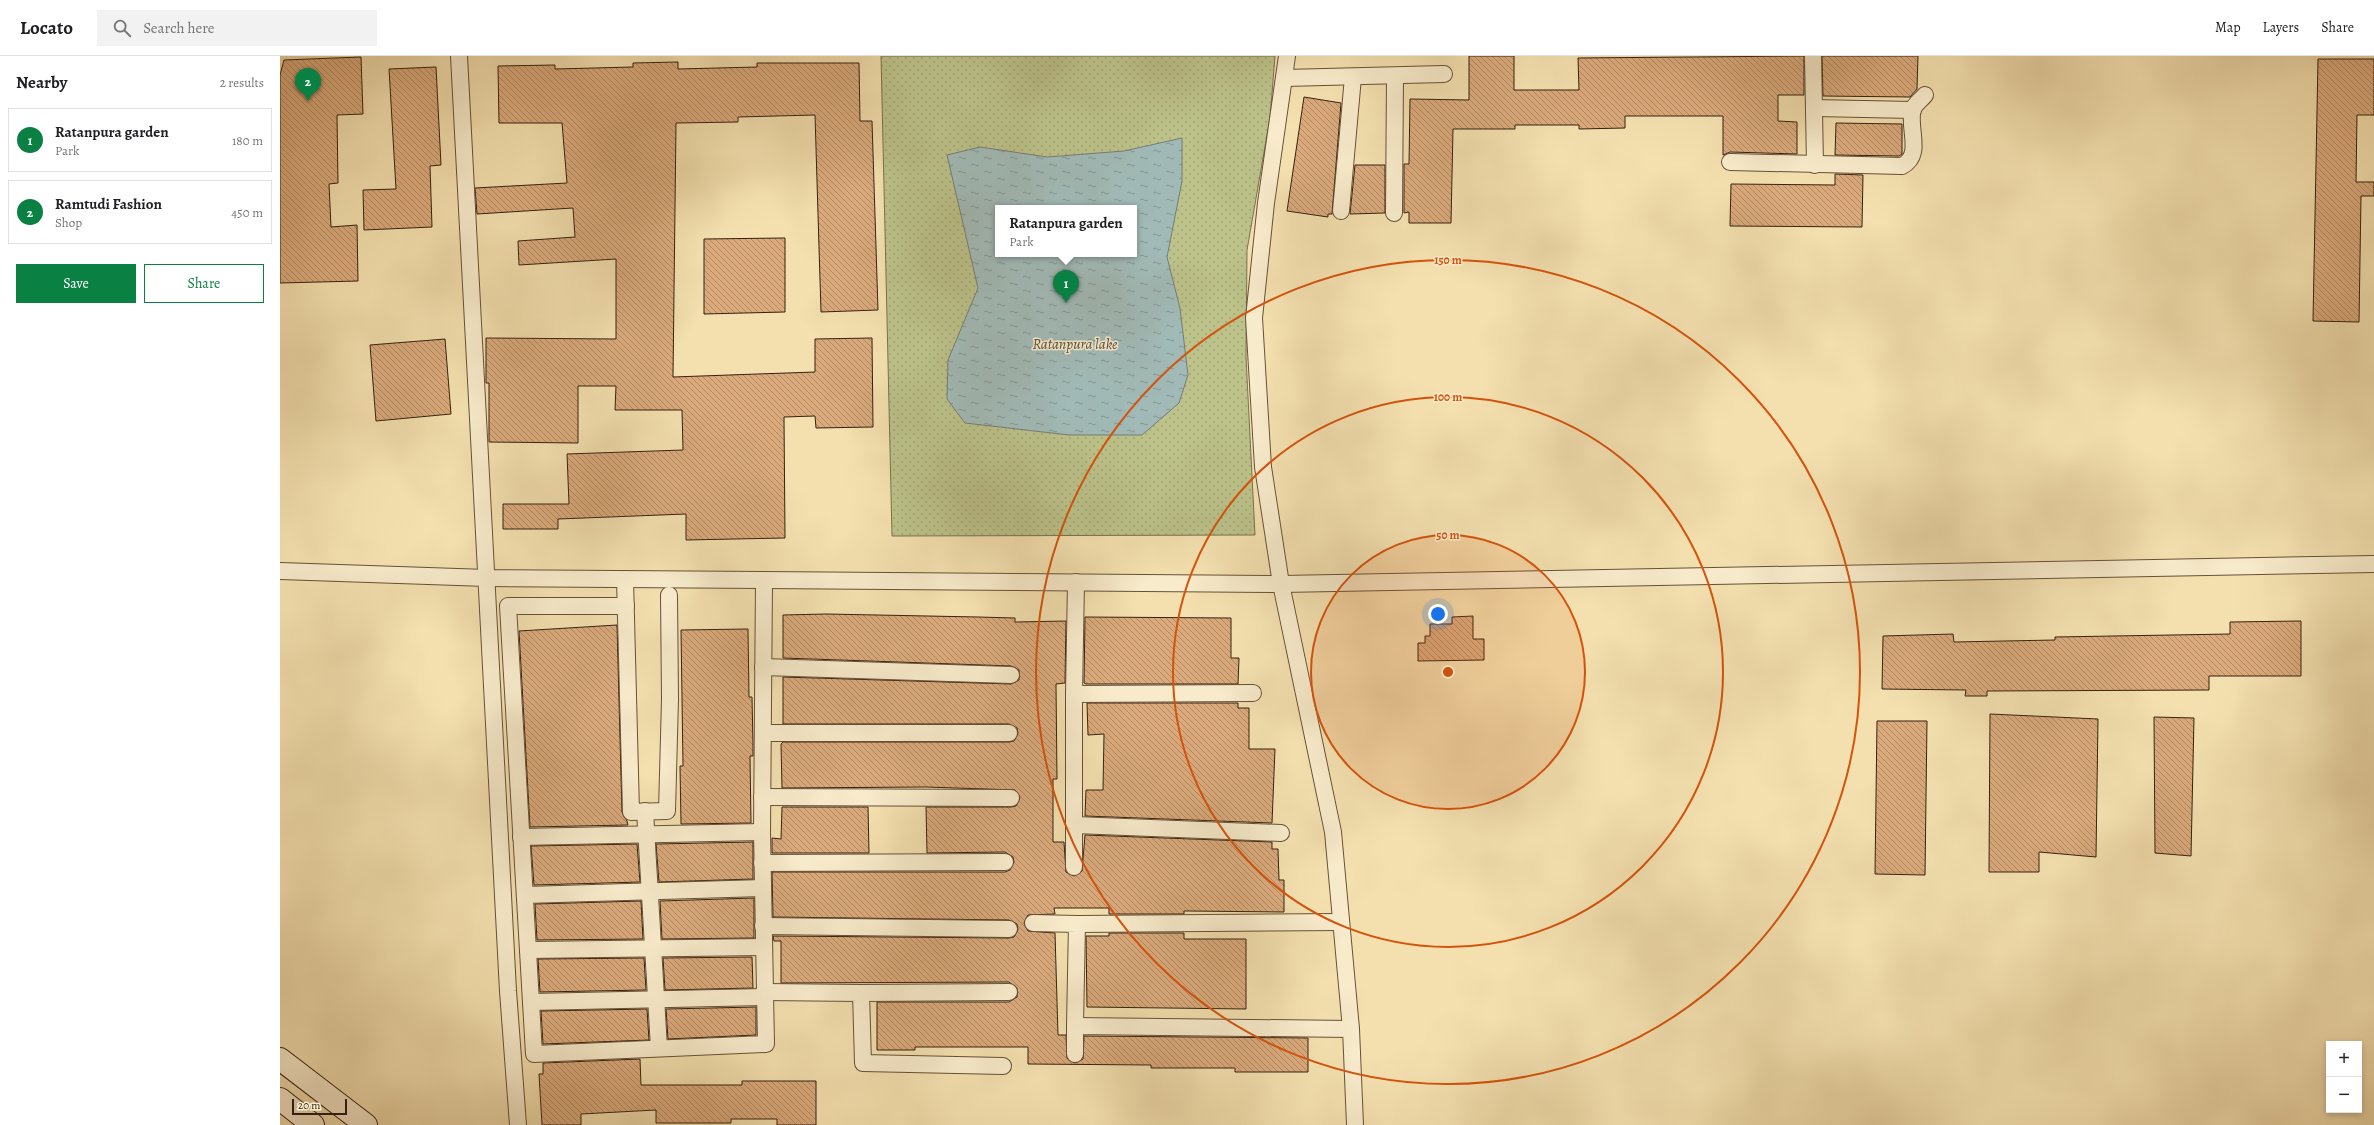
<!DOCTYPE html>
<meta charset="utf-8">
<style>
body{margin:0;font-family:Alegreya,serif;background:#f2f2f2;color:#202124}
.controls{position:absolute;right:12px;bottom:12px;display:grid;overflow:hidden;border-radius:0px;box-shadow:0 2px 6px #0003}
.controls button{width:36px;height:36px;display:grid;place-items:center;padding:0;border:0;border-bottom:1px solid #e0e0e0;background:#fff;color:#202124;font:20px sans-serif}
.scale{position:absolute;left:12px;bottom:10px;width:55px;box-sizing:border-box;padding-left:4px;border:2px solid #362110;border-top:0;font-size:11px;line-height:14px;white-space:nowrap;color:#362110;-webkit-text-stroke:3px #f8ebcb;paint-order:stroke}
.you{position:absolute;left:1158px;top:558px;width:14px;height:14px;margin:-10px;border:3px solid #fff;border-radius:50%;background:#1a73e8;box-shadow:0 0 0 6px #1a73e833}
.badge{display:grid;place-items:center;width:26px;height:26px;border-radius:50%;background:#0b8043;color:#fff;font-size:13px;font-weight:700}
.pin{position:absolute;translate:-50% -33px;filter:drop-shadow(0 1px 2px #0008)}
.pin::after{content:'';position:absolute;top:21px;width:14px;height:12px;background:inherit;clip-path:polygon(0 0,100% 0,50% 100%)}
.popup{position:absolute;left:715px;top:149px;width:142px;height:52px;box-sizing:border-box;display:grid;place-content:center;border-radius:0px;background:#fff;filter:drop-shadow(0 1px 3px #0005);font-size:13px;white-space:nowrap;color:#757577}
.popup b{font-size:15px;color:#202124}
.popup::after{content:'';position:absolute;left:50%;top:100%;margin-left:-8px;border:8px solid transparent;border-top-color:#fff}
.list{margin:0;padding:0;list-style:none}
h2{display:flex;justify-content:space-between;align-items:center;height:52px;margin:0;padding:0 16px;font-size:17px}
h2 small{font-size:13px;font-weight:400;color:#757577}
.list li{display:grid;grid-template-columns:26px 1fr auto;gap:12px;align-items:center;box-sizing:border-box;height:64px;margin:0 8px 8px;padding:0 8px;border:1px solid #e0e0e0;border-radius:0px}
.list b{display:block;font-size:15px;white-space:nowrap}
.list p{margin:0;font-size:13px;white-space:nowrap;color:#757577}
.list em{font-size:13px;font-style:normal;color:#757577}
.actions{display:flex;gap:8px;padding:12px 16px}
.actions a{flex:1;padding:9px 0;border:1px solid #0b8043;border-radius:0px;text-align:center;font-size:14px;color:#0b8043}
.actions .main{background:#0b8043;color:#fff}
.icon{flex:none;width:22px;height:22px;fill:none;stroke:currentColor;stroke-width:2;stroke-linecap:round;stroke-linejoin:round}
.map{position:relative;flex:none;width:2094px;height:1069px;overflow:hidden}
header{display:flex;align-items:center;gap:24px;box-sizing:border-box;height:56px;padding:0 20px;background:#fff;border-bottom:1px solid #e0e0e0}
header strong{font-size:19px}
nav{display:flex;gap:22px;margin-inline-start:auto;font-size:14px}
.search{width:280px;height:36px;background:#f2f2f2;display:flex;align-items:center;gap:10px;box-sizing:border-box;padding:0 14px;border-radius:0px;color:#757577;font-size:15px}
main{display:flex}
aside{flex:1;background:#fff}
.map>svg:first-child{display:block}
.park{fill:url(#park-dots);stroke:#79724d;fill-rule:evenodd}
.water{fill:url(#water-ripples);stroke:#767d74;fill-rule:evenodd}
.building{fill:url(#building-back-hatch);stroke:#362110}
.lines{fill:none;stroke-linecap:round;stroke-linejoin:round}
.street-casing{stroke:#665138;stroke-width:18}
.secondary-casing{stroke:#362110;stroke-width:24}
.street{stroke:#f8ebcb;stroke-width:16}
.secondary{stroke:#f8ebcb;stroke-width:22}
.ring{fill:none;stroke:#d6530c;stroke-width:2}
.labels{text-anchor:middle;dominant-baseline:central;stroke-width:3;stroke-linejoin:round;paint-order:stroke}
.water-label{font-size:15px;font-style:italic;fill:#564f42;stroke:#f8ebcb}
.centre{fill:#d6530c;stroke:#f8ebcb;stroke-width:2}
.ring-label{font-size:12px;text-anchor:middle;font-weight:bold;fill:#d6530c;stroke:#f8ebcb;stroke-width:3;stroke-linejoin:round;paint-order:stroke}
</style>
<header>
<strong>Locato</strong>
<div class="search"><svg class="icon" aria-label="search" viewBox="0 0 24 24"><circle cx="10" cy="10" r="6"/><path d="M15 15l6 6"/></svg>Search here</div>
<nav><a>Map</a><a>Layers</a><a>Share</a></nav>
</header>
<main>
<aside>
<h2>Nearby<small>2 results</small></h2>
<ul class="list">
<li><span class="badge">1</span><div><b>Ratanpura garden</b><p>Park</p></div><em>180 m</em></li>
<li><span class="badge">2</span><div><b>Ramtudi Fashion</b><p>Shop</p></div><em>450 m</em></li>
</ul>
<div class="actions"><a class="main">Save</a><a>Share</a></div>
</aside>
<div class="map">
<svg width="2094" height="1069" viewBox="0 0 2094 1069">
<defs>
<pattern id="park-dots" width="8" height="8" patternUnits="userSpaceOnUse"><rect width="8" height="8" fill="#bcc28a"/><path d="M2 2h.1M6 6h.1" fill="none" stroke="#a2a676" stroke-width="1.8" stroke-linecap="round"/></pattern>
<pattern id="water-ripples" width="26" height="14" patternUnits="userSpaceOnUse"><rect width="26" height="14" fill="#a1bab7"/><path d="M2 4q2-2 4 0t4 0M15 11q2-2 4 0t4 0" fill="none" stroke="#849793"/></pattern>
<pattern id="building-back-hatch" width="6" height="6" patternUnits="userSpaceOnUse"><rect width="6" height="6" fill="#daaa7c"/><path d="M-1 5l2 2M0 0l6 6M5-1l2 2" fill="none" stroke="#b28a64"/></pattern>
</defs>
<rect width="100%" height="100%" fill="#f4e0af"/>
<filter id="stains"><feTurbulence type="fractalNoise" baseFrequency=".005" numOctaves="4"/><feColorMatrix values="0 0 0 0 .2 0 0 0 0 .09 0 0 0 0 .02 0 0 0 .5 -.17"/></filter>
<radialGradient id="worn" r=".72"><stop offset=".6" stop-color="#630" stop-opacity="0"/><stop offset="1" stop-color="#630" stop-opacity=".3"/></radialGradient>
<path class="park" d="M601,0H995L990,62L967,194L966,301L975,479L612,480ZM718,152H854V198H718Z"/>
<path class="water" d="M902,82V125L887,201L900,252L908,319L899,347L862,379H789L685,367L667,343L668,304L698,232L667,99L700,91L767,101L844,95ZM718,152H854V198H718Z"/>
<g class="building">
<path d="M1189,0H1234V34H1299L1298,2L1524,0V39H1498V65L1517,66V98L1450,96L1443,99V60H1345V72L1299,73V69H1235V73H1173L1171,167H1129V156L1124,157V108H1129L1130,43L1189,44Z"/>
<path d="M1542,0H1638L1637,33L1630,41L1543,40Z"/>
<path d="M81,1L83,58L57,59L58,127L49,128L51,171L77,169L78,225L0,227V19L4,4Z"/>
<path d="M2038,3H2094V59H2077L2076,126H2094V140H2081L2079,266L2033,265Z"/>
<path d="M398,6V13L477,11V7H579L580,65H592L598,254L541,256L535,59L458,61V66L396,67L393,321L535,316V283L592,282L593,371L536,372L535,360L504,361L505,482L406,484V458L278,463V473H223V448H289L287,398L403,394L402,354H335L336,330H298V387L209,386V327H206V282L336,283V203L239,209L238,185L295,181L293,152L197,158L195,132L287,127L282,67H219L218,10L275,9V13L353,11V7Z"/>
<path d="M156,11L161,109L150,110L152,171L84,174L83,134L116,133L109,13Z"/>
<path d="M1024,41L1061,47L1052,158H1048V161L1007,155Z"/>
<path d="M1556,67L1622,68V98L1619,100L1555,99Z"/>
<path d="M1075,109H1105V157L1070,158Z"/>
<path d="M1555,118L1583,119L1582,171L1450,170L1451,128L1555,129Z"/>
<path d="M505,182V256L424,258V183Z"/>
<path d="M165,283L171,358L96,365L90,289Z"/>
<path d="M546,558L698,561L735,562V566L786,565L785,627L776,628L777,723H773V786H784L786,816L794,820L802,815L805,779L992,786V793H998L999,824H1004V856L908,855H904V858H829V852H774L775,858L748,859L744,867L748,875L775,877L778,979H786L787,1002L795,1007L803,1003L804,980L1028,982V1016H955V1012H871V1009L748,1008V991H635V994H597V946H729L737,941V932L729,926L501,927V885H494L493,880L729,882L734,881L738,874L737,868L729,864L493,861L492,816H725L730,814L734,806L733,801L725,796L647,797L646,751H731L736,750L740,742L735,734L646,731L502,732L501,688L503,686H729L734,685L738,677L737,672L729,668H503V621L731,628L739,624V614L731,610L503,602V559Z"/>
<path d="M1193,560V583H1204V604L1138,605V587H1145V580H1150V568H1172V561Z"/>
<path d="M805,561L951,562V602H959L958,628H806L804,627Z"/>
<path d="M2021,565V620H1929V634L1707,635V640H1685L1686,634L1602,633L1603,580L1673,578L1674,586L1775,584V581L1950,578V566Z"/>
<path d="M337,569L342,756L347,765L348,769L250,771L239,575Z"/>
<path d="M468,573L469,641H472L473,689V700H470L471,767L401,768L400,710H403L401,574Z"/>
<path d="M807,647H958V652H969V693H995L992,767L805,760L806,734H823L824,678L808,679Z"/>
<path d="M1710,658L1818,663L1816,801L1759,796V816H1709Z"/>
<path d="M1874,661L1914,662L1911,800L1875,797Z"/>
<path d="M1597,665H1647L1645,819L1595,818Z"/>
<path d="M502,751H588L589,797H492V782L501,783Z"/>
<path d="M473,786V823L379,826L376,788Z"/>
<path d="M357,788L360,826L254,829L251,790Z"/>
<path d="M474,842V882L382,883L380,845Z"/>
<path d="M361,845L363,883L257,884L255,848Z"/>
<path d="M829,877H904V883H966V953L807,951L806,880H829Z"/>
<path d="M472,901L473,932L385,934L383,902Z"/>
<path d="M364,902L366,934L260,936L258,903Z"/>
<path d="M476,951V979L388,983L386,953Z"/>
<path d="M367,953L369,984L263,988L261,955Z"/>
<path d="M360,1003L361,1029H462V1025H536V1069H497V1063H451V1067H376V1054L301,1058V1069H262L259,1018H263V1007Z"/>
</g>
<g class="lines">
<defs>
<g id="street">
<path d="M179,0L228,935L238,1069"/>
<path d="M1007,0L986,147L974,262L983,411L1001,528L1053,776L1071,973L1075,1069"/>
<path d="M1533,0L1535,109"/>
<path d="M1004,22L1164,18"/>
<path d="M1534,52L1633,54"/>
<path d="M1450,106L1622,110C1644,99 1627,71 1633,53C1635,48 1642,43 1645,39"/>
<path d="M1061,155L1073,21"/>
<path d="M1114,157L1115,20"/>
<path d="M0,515L207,522L1001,528L2094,508"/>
<path d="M345,523L351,756L387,755L390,643L389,539"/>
<path d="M346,550H228L254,998L486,988L482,776L484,524"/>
<path d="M483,611L731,619"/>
<path d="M794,638L796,526"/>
<path d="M483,677H729"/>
<path d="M482,741L731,742"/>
<path d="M365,755L379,992"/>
<path d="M795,769L1001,777"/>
<path d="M241,781L482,776"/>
<path d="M482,807L725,806"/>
<path d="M794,811V638L973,637"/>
<path d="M245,839L483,832"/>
<path d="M753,867L797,868L795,970"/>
<path d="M797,868L1061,866"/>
<path d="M483,870L729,873"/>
<path d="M248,894L483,891"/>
<path d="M484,936L581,937L583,1007L723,1010"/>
<path d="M581,937L729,936"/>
<path d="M251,946L484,941"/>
<path d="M795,998V970L1071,973"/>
</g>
<g id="secondary">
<path d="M0,1003L86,1069"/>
<path d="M0,1043L33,1069"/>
</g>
</defs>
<use href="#street" class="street-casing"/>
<use href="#secondary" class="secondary-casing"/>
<use href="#street" class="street"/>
<use href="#secondary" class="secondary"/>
</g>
<circle cx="1168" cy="616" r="137" fill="#d6530c" fill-opacity=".12"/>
<g class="ring">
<circle cx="1168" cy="616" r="137"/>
<circle cx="1168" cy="616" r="275"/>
<circle cx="1168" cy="616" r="412"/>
</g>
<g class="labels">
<g class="water-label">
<text x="795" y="288">Ratanpura lake</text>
</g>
</g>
<circle cx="1168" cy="616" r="6" class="centre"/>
<g class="ring-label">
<text x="1168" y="208">150 m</text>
<text x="1168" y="345">100 m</text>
<text x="1168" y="483">50 m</text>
</g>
<rect width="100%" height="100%" filter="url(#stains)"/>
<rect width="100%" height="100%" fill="url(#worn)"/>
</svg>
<div class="controls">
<button>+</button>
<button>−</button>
</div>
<div class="scale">20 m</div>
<div class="you"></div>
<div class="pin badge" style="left:786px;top:247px">1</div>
<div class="popup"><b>Ratanpura garden</b>Park</div>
<div class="pin badge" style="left:28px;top:45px">2</div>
</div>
</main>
